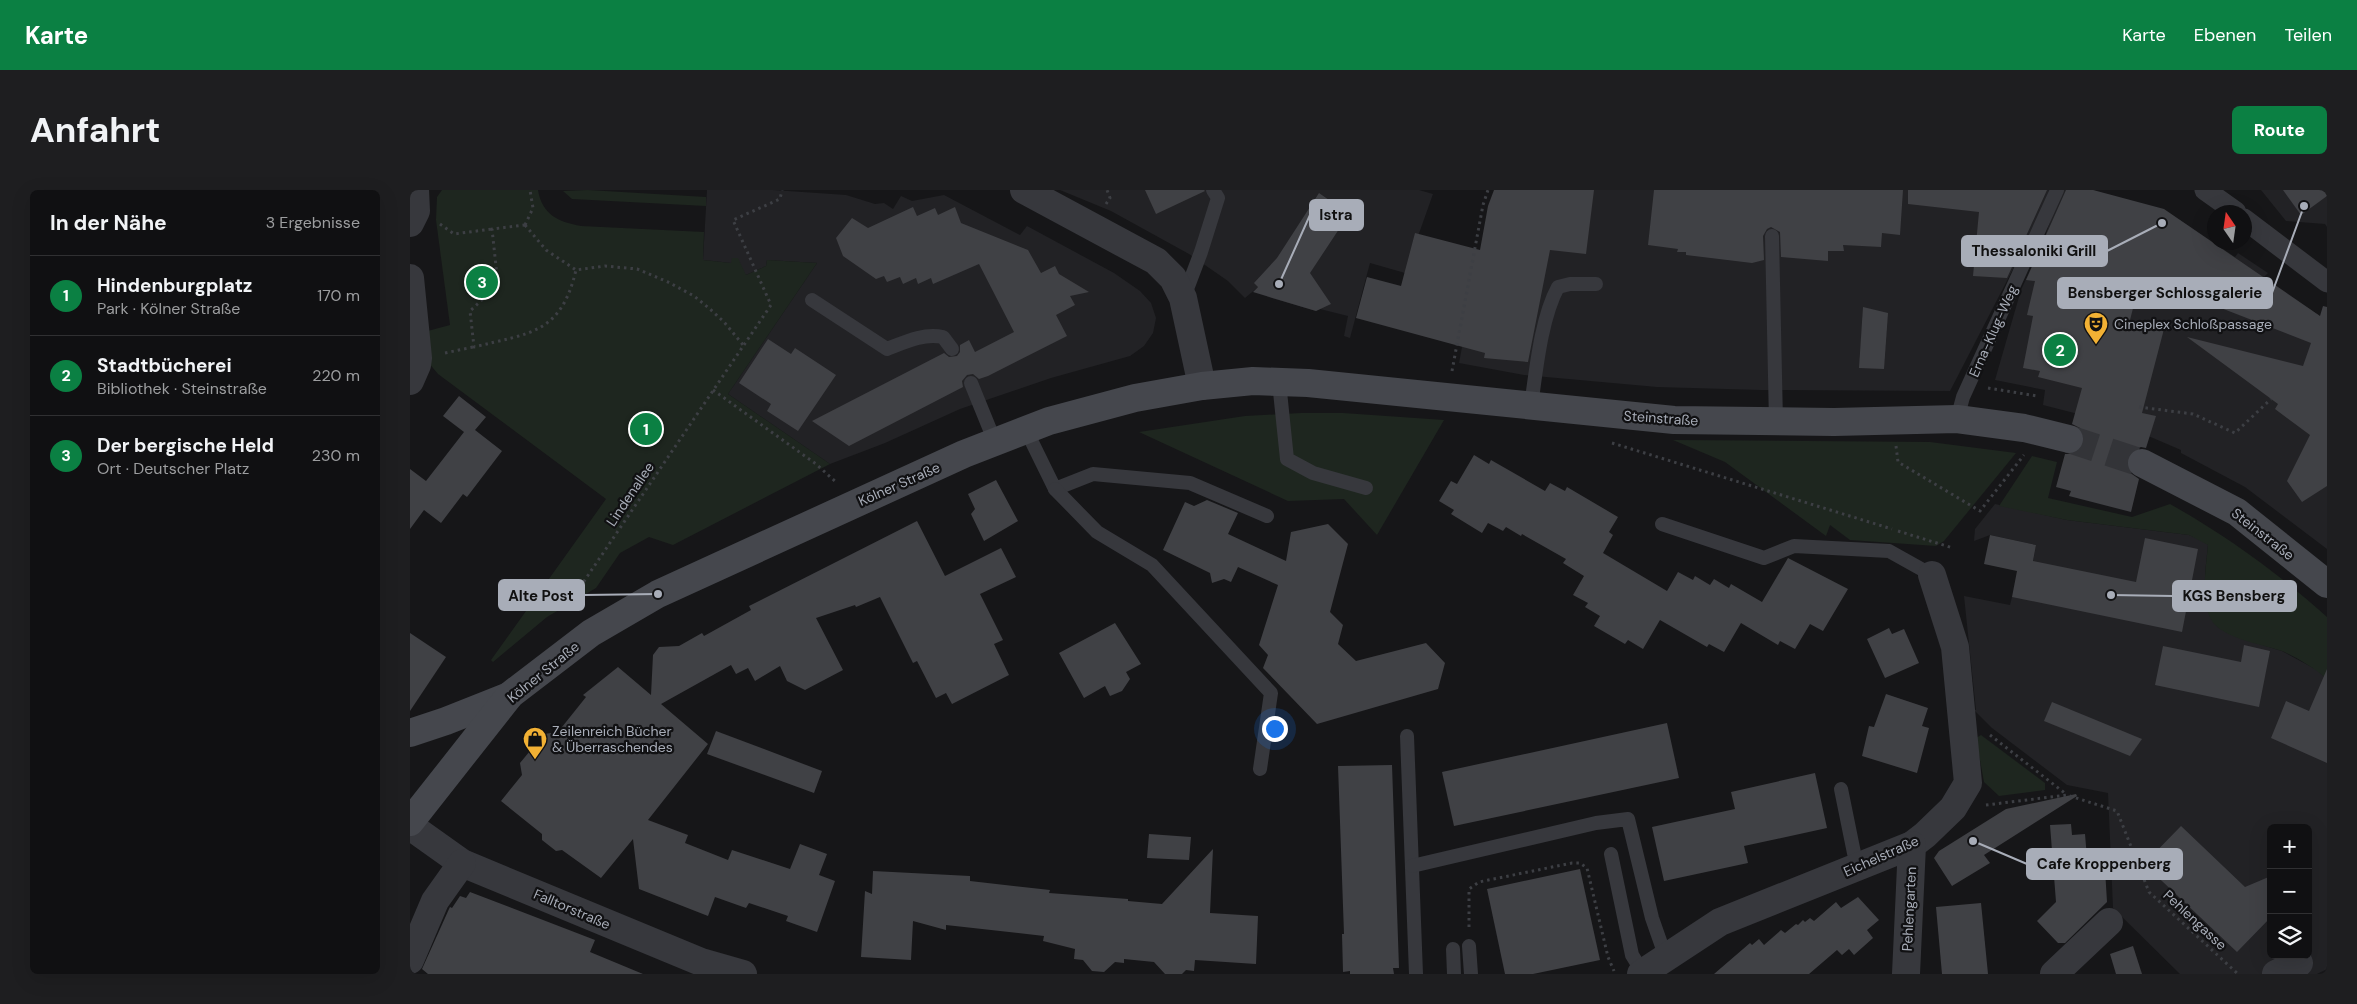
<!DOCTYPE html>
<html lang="de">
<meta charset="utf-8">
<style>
body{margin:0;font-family:"DM Sans",sans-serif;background:#1e1e20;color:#f1f3f6}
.controls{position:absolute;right:15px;bottom:15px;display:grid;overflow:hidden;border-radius:8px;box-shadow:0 5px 20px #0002}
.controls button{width:45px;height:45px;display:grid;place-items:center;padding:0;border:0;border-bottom:1px solid #303032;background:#101012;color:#f1f3f6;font:25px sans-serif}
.compass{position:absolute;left:1797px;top:15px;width:45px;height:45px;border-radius:50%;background:#101012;box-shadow:0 5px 20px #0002;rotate:347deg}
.you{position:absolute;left:864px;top:538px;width:18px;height:18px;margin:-12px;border:4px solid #fff;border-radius:50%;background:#1a73e8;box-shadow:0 0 0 8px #1a73e833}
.badge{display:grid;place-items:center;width:32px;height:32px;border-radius:50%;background:#0b8043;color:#fff;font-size:16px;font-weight:700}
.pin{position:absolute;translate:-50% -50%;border:2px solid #fff;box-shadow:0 1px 5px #0006}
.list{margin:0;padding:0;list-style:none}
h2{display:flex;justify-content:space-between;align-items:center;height:65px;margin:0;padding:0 20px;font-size:21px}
h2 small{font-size:16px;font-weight:400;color:#9c9d9f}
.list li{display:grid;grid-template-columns:32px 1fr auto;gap:15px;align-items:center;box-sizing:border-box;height:80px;padding:0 20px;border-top:1px solid #303032}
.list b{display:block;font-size:19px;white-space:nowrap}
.list p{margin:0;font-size:16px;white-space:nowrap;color:#9c9d9f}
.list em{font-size:16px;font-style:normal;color:#9c9d9f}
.icon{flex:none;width:28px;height:28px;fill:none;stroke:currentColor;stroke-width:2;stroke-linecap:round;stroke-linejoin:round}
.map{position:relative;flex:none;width:1917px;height:784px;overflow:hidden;border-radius:8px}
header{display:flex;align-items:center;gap:30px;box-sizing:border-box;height:70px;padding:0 25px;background:#0b8043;color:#fff}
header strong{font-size:24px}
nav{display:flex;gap:28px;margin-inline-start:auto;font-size:18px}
.intro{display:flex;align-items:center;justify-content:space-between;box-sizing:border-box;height:120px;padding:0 30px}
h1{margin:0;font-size:35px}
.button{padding:12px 22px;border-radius:8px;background:#0b8043;color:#fff;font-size:18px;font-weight:700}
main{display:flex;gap:30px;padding:0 30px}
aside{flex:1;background:#101012;border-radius:8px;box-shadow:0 5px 20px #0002}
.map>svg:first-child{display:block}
.built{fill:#222225;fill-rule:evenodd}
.green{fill:#1e261f}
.building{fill:#404145}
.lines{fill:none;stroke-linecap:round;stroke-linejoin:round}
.secondary-tunnel{stroke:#333438;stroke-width:28;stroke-dasharray:28 14;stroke-linecap:butt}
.path{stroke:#3d3f44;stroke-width:3;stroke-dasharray:2.5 4;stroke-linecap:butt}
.service{stroke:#37383d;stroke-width:14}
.pedestrian{stroke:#37383d;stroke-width:21}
.minor{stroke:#37383d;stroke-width:28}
.secondary{stroke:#45474d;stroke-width:28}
.labels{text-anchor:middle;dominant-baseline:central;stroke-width:4.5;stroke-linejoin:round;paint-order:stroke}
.poi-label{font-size:14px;fill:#a8adb8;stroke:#111113;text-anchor:start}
.street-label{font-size:14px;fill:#a8adb8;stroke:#111113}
.leader{fill:none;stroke:#a8adb8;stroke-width:2}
.callout-dot{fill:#a8adb8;stroke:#111113;stroke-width:2}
.callout{fill:#a8adb8;stroke:#a8adb8;stroke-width:2}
.callout-label{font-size:15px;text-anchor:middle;font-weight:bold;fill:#111}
</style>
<header>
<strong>Karte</strong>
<nav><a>Karte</a><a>Ebenen</a><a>Teilen</a></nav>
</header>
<div class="intro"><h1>Anfahrt</h1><a class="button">Route</a></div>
<main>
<aside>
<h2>In der Nähe<small>3 Ergebnisse</small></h2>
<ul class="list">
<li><span class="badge">1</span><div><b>Hindenburgplatz</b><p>Park · Kölner Straße</p></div><em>170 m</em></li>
<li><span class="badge">2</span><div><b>Stadtbücherei</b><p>Bibliothek · Steinstraße</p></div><em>220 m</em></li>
<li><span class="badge">3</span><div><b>Der bergische Held</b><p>Ort · Deutscher Platz</p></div><em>230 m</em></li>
</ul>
</aside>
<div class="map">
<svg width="1917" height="784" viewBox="0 0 1917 784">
<rect width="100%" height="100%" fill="#161618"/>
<g class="built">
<path d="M297,0H363L436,5L465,14L474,13L483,19L491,6L502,11L534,5L610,45L617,36L704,83L730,101L741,113L746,128L743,143L734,156L720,166L641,188L550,219L475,253L420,274L318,204L407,73L357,70L356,76L336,85L321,73L293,70Z"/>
<path d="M650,0H1009L1023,4L995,83L960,73L940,148L934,146L938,126L910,119L906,121L858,107L848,97L835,108L818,91L779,64L701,21Z"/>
<path d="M1085,0H1639L1634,19L1540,201L1351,200L1247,197L1114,185L1049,173L1079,15Z"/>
<path d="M1651,0H1683L1770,30L1825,67L1828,63L1858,83L1854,87L1917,131V359L1835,297L1771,263V260L1715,236L1633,215L1635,200L1585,190L1611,100L1633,52Z"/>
<path d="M1851,0H1917V37L1915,34L1876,31Z"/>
<path d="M1585,314L1657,330L1779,345L1792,350L1798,355L1795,384V408L1802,430L1830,448L1872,461L1907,480L1917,489V779L1907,784H1770L1703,718L1698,603L1657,595L1582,538L1563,519L1566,520L1554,406L1600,415L1602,407L1621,383L1626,355L1580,345L1564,351L1565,339ZM1861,638H1898V765H1861Z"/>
</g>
<g class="green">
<path d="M32,0H128C132,25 149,32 171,36L294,42L293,70L321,73L322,68H328L336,85L356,76L357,70L407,73L318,204L420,274L263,355L239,347L210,363L186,398L137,427L83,472L81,470L196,309L28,184L18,172L14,142L40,135L26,30L27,7Z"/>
<path d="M178,0L296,7V16L162,9L153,1Z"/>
<path d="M891,223H933L1034,230L967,345L934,309L878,311L729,242L835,226Z"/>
<path d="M1263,250L1520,252L1606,263L1534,351L1526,356L1440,350L1420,335L1416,346L1315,272Z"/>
<path d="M1622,266L1647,272L1638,308L1722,327L1760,314C1817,346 1868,383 1917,427V489C1904,478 1888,468 1872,461C1852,454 1814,449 1802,431C1790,412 1796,377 1798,355L1779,345L1657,330L1589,316Z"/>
<path d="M1571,545L1635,593V600L1589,606L1574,592L1566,548Z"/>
</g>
<g class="building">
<path d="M735,0H794L795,1L746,24Z"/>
<path d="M1084,0H1184L1176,64L1140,60L1118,172L1074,168L1075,163L946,128L957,87L991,96L1005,43L1070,60L1078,16Z"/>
<path d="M1244,0H1493L1490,45L1472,43L1471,57L1433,55L1434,61H1418V71L1371,67L1370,42L1361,37L1357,39L1353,46L1354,70L1342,73L1276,65V62H1267L1268,59L1238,55Z"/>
<path d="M1498,0H1637L1597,88L1563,86L1569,22L1498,14Z"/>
<path d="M1656,0H1683L1754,19L1910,126L1913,116L1917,117V296L1892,312L1877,291L1900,245L1865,219L1868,214L1777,147L1893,176L1901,153L1731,87L1720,130L1754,139L1732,223L1746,226L1736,258L1731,257L1723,260L1718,265L1716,273L1719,282L1729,289L1721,322L1659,306L1661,301L1646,297L1655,264H1664L1670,260L1674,253V245L1670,238L1662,234L1672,198L1628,187L1630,181L1613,178L1623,126L1617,125L1625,91L1616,90Z"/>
<path d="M1873,0H1917V6L1891,25Z"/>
<path d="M909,3L939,24L900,83L921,114L906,121L843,102L848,97L844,93L867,68Z"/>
<path d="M503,17L507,26L525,18L528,25L545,17L551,33L618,60L631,83L645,76L649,84L679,102L660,106L665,115L646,125L657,146L578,186L569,189L563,184L557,185L552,191L553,197L439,256L402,231L534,163L539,167L547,166L550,162V155L559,150L565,162L604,142L569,74L523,94L521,88L508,94L506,88L493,94L490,87L477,92L474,86L466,89L433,66L426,48L442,28L458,38Z"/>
<path d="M1453,117L1478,123L1474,179L1449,178Z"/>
<path d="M358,149L381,164L385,158L426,185L388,241L357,221L361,214L329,193Z"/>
<path d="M49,206L76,227L65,240L92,261L57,307L53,304L31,333L14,320L0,339V279L16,291L54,242L33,226Z"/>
<path d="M1064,265L1079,274L1081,270L1135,301L1140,293L1155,301L1157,297L1208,327L1199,342L1203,345L1193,363L1257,401L1268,382L1283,390L1285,386L1300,395L1304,389L1319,398L1321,394L1352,412L1378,368L1438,399L1413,441L1400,434L1385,459L1370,451L1368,455L1331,433L1314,462L1299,454L1297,457L1250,430L1233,459L1218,450L1215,454L1184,436L1190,426L1175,417L1178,413L1163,405L1174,386L1153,373L1156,369L1112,344L1111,346L1096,337L1093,341L1078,333L1072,343L1041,324L1044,320L1029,311L1041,291L1047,294Z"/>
<path d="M586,290L608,331L574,351L561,324L565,319L558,304Z"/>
<path d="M797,310L828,323L818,344L876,371L881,342L918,334L938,354L920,422L933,435L928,454L946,471L1016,453L1035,473L1028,499L907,534L853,478L858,465L849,455L868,395L828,377L821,392L814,389L802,393L800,383L753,360L775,312L784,316Z"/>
<path d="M507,331L535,386L591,358L606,387L570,404L593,450L584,454L599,485L542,514L536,503L526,508L507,471L503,473L470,407L446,417L445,415L406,428L433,480L395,500L377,491L370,476L345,491L338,478L326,484L321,475L251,514L298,554L238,630L278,645L275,653L318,670L322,660L380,679L390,654L417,664L409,685L425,691L407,742L376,731L378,726L339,713L336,718L305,707L298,726L229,699L223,649L191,688L152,660L146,661L132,650V644L91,611L112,585L110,573L134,544L148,542L176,507L173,505L208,477L241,505L243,465L249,457L269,456L292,443L294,446L341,420L339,416Z"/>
<path d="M1580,345L1626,355L1623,371L1726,392L1735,348L1788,359L1772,442L1602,407L1607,381L1574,374Z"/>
<path d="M705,433L731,474L716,482L720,489L712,501L700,506L695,496L674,508L649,463Z"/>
<path d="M1479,438L1482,444L1494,439L1509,473L1475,488L1457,449Z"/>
<path d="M0,443L36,467L0,521Z"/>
<path d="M1834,455L1860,461L1849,517L1745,495L1753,456L1831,472Z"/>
<path d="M1917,479V573L1861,548L1876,511L1899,521Z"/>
<path d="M1476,504L1518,518L1512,536L1519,538L1507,583L1452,566L1459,536L1464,537Z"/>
<path d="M1642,512L1732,549L1720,566L1634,531Z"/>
<path d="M1257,533L1269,588L1044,636L1032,582Z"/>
<path d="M306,541L412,581L404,603L297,564Z"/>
<path d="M982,575L989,778H983L984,784H940V781L933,782L932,744H934L928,576Z"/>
<path d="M1405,583L1417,638L1334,656L1338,673L1254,691L1242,637L1325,619L1321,602Z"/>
<path d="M1666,604L1667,606L1574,665L1580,673L1542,696L1524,668L1529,661L1596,619Z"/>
<path d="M1661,634L1662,645L1675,644L1678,680L1695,679L1697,712L1655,753H1648L1627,731L1646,712L1640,635Z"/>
<path d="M1771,636L1835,697L1861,686V727L1827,762L1734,674Z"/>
<path d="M739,644L781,647L779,670L737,668Z"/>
<path d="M803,659L800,723L848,726L846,774L785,770L784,781L776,780L772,784H755L744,772L714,769V773L705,772L694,782L682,781L673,770L664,769L665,759L633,751L634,746L536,735V740L503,731L501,770L451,767L455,701L462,704L463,681L560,686V691L640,700L639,703L718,709V711L752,714Z"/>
<path d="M1170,679L1190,770L1123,784H1095L1077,699Z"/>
<path d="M60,702L185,750L180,762L233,784H18L12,779L39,719L40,717L42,718L50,706L56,708Z"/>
<path d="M1448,707L1469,730L1457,740L1463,748L1444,765L1439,759L1432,765L1427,760L1399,784H1304L1340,753L1342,755L1349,749L1354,755L1371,740L1375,743L1386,734L1388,735L1393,730L1395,732L1400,728L1404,731L1426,712L1431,718Z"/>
<path d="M1571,713L1578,784H1532L1526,717Z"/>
<path d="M1723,756L1732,784H1706L1700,764Z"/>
</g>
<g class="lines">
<path class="secondary-tunnel" d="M1659,249L1732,273"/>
<g class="path">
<path d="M696,14L700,8L697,0"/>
<path d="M30,34L44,44L82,39"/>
<path d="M115,35L82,39L88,95L60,121L64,157C120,143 151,144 166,80"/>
<path d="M115,35L136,60L166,80L195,76L227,79L258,92L284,106L300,119L314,132L334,156"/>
<path d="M115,35L123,18L120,0"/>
<path d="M35,163L63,157"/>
<path d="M1042,181L1073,15L1078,0"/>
<path d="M1578,198L1627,206"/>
<path d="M303,200L406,274L427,293"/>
<path d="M1729,217L1783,224L1825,243L1861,209"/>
<path d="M1202,253L1482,339"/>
<path d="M1486,256L1488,272L1570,321L1614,265"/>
<path d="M1488,341L1543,358"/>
<path d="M170,420L164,406L361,115L323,30L370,9L372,0"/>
<path d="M1580,545L1656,604"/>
<path d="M1576,615L1657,605L1707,621L1739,702L1828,784"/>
<path d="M1059,737V699L1069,692L1162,673H1170L1177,678L1198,767L1204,781"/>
</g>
<g class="service">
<path d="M1362,46L1366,232"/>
<path d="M774,107L791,62L808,8L803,0"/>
<path d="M402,110L477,159C495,152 513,143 533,147L542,159"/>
<path d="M869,192L877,269L903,283L956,298"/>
<path d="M561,193L585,252"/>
<path d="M1121,216C1126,181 1131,128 1148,97L1160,94H1186"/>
<path d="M1547,229L1553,207L1647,0"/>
<path d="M616,240L645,299L683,284L780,293L857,326"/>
<path d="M645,299L687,342L742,375L861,503L850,579"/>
<path d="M1252,334L1354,368L1384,356L1479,361L1522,385"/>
<path d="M997,546L1006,784"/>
<path d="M1431,599L1444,663L1450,676"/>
<path d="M1201,664L1222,765L1233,783"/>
<path d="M1002,676L1186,633L1218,629L1242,728L1256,768"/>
<path d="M1059,756L1061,784"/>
<path d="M1043,759L1044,784"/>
</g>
<g class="pedestrian">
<path d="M1795,0L1826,22"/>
<path d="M1834,29L1917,92"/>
</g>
<g class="minor">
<path d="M614,0L746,71L763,88L773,108L792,196"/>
<path d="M0,33L6,21L5,0"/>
<path d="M0,88L8,168L7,175L0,191"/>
<path d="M0,636L52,673L291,772L333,784"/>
<path d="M0,770L25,711L52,673"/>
<path d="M1231,784L1310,732L1502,655L1515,645L1543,618L1558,593L1545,457L1522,385"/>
<path d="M1496,784L1502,655"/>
<path d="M1644,784L1699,732"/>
<path d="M1866,784L1889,773"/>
</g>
<g class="secondary">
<path d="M1732,273L1827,322L1917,394"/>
<path d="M0,543L36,531L99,506"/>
<path d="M0,632L100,505L181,443L248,404L554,264L639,231L725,208L792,196L843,191L898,193L1264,230L1424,232L1547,229L1614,238L1659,249"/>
</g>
</g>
<defs>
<symbol id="theatre-pin" viewBox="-11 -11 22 30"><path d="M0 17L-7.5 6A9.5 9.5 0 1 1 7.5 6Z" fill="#f2b134" stroke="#111113"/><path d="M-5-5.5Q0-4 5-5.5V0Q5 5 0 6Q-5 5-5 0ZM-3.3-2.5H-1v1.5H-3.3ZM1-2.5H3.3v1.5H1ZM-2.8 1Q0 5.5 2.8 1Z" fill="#111"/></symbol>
<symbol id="shop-pin" viewBox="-11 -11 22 30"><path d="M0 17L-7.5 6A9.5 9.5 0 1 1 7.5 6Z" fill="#f2b134" stroke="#111113"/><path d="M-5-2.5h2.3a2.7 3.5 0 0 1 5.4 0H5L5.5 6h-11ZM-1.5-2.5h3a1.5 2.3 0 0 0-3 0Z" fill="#111"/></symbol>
</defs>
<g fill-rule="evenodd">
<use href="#theatre-pin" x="1672" y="120" width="28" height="38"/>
<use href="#shop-pin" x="111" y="535" width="28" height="38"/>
</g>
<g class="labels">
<g class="poi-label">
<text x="1704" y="134">Cineplex Schloßpassage</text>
<text x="142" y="541">Zeilenreich Bücher<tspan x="142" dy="16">&amp; Überraschendes</tspan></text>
</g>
<g class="street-label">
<text transform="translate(1583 141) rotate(-66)">Erna-Klug-Weg</text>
<text transform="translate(1251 228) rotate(4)">Steinstraße</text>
<text transform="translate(489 294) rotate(-24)">Kölner Straße</text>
<text transform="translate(220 304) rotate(-56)">Lindenallee</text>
<text transform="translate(1853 344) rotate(38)">Steinstraße</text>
<text transform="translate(133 482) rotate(-39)">Kölner Straße</text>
<text transform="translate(1471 666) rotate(-24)">Eichelstraße</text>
<text transform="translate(162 719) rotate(23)">Falltorstraße</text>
<text transform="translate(1499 719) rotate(-87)">Pehlengarten</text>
<text transform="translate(1785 730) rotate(43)">Pehlengasse</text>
</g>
</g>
<path class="leader" d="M869 94L900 25M1752 33L1697 61M1894 16L1862 103M248 404L174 405M1701 405L1763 406M1563 651L1617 674"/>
<g class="callout-dot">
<circle cx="869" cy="94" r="5"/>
<circle cx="1752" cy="33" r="5"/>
<circle cx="1894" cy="16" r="5"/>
<circle cx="248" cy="404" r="5"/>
<circle cx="1701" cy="405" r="5"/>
<circle cx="1563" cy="651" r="5"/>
</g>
<g class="callout">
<rect x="900" y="10" width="53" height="30" rx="5"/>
<rect x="1552" y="46" width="145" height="30" rx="5"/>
<rect x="1648" y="88" width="214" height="30" rx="5"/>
<rect x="89" y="390" width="85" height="30" rx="5"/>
<rect x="1763" y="391" width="123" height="30" rx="5"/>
<rect x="1617" y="659" width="155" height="30" rx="5"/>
</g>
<g class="callout-label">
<text x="926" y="30">Istra</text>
<text x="1624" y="66">Thessaloniki Grill</text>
<text x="1755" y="108">Bensberger Schlossgalerie</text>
<text x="131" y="411">Alte Post</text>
<text x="1824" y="411">KGS Bensberg</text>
<text x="1694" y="679">Cafe Kroppenberg</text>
</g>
</svg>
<div class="controls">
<button>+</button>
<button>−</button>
<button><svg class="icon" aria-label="layers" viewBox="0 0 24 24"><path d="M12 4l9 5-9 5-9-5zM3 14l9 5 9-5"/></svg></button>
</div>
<svg class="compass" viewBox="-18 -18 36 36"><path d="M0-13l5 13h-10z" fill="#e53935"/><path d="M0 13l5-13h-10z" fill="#9c9d9f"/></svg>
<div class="you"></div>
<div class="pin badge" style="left:236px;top:239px">1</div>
<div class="pin badge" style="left:1650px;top:160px">2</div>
<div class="pin badge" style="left:72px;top:92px">3</div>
</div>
</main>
